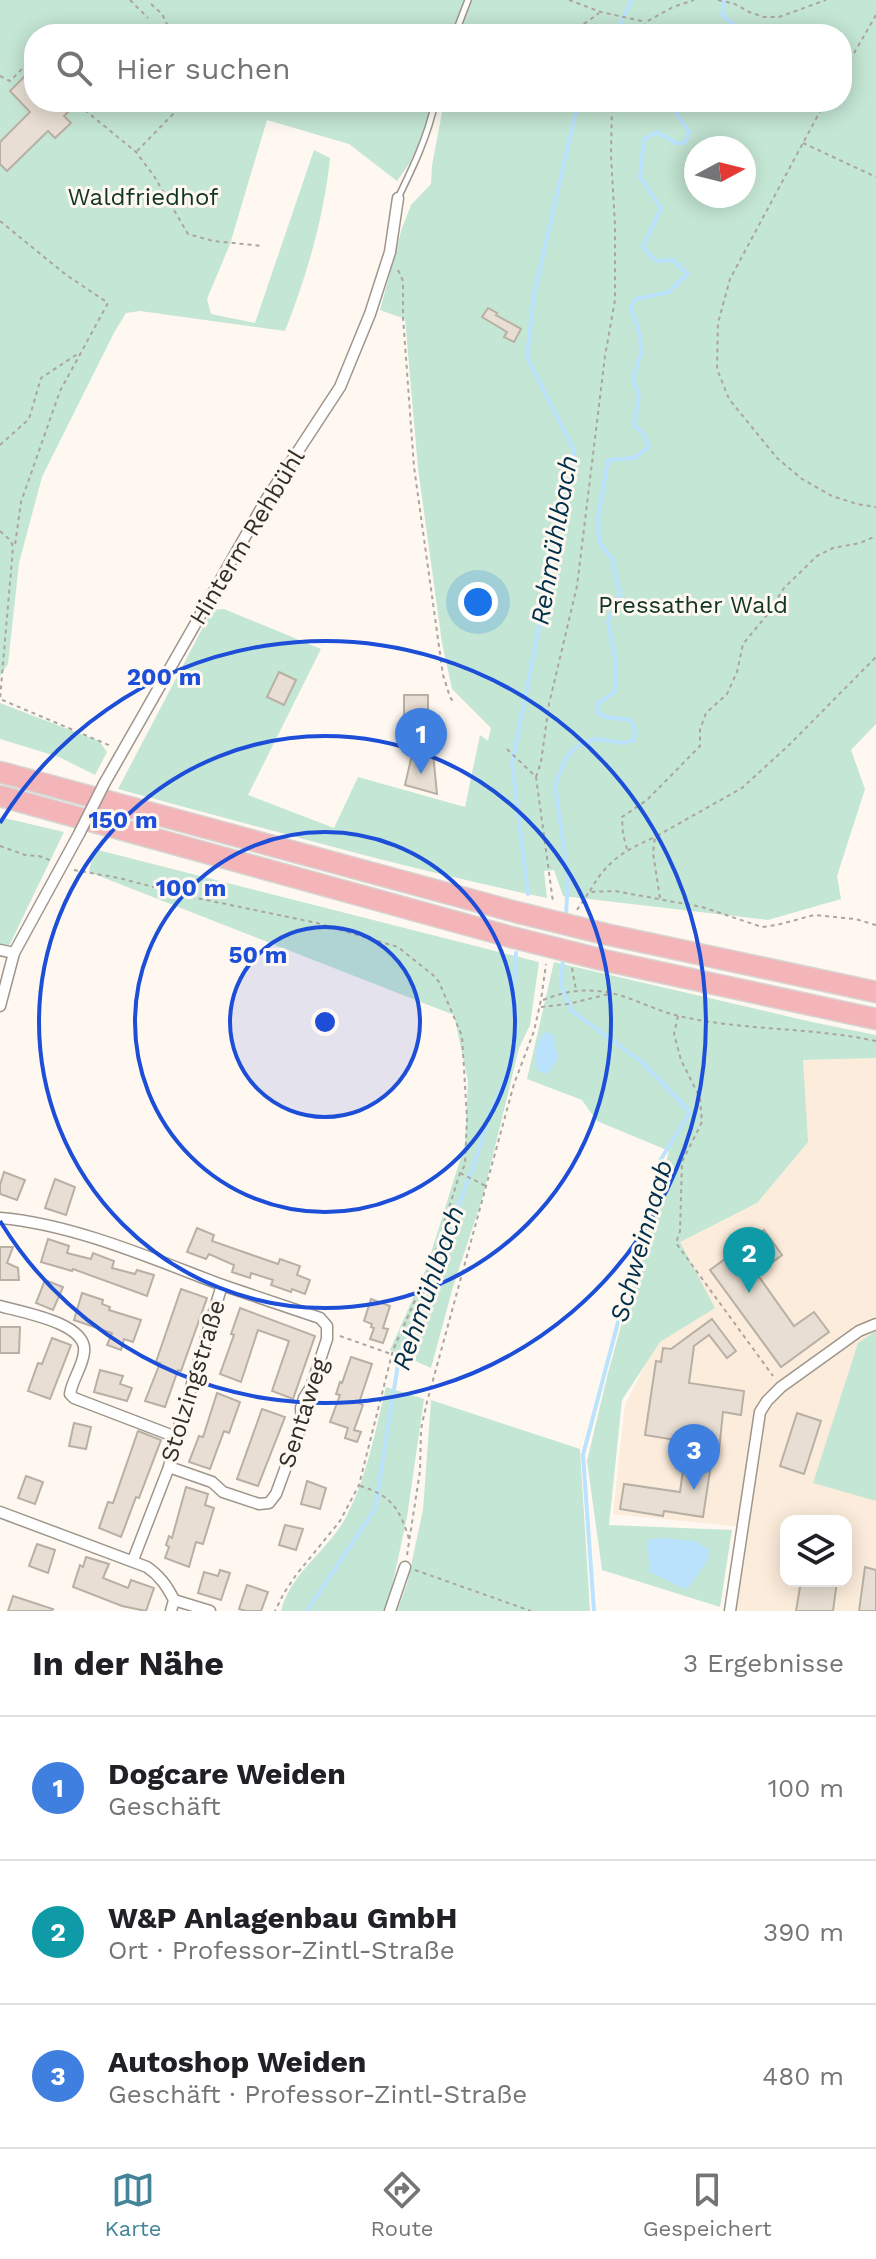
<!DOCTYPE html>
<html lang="de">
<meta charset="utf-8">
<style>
body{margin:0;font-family:"Work Sans",sans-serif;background:#f2f2f2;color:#202124}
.controls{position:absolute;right:24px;bottom:24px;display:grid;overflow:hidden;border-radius:16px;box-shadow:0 4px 20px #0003}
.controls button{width:72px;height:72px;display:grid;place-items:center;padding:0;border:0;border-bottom:2px solid #e0e0e0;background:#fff;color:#202124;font:40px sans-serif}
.compass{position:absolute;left:684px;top:136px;width:72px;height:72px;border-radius:50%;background:#fff;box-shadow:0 4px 20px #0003;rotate:83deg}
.you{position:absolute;left:478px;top:602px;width:28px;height:28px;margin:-20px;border:6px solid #fff;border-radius:50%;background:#1a73e8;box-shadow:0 0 0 12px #1a73e833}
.badge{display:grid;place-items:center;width:52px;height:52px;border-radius:50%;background:#448498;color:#fff;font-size:26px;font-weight:700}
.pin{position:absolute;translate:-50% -66px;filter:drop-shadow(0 2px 4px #0008)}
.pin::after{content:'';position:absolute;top:42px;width:28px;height:24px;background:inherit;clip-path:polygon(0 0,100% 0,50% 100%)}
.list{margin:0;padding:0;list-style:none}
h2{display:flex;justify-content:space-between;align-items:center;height:104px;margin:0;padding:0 32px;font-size:34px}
h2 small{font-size:26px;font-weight:400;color:#757577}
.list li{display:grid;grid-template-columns:52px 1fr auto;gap:24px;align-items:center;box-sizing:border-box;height:144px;padding:0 32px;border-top:2px solid #e0e0e0}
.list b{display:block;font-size:30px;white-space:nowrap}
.list p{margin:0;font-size:26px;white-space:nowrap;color:#757577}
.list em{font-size:26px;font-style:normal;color:#757577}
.icon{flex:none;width:44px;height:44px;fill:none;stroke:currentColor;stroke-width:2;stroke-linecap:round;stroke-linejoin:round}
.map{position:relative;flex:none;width:876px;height:1611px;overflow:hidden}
.search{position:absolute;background:#fff;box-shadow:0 4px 20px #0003;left:24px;right:24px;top:24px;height:88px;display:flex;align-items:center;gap:20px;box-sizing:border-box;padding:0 28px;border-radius:32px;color:#757577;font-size:30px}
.sheet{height:536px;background:#fff}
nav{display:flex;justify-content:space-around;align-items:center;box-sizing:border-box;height:112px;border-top:2px solid #e0e0e0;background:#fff;font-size:22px;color:#757577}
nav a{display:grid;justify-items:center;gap:4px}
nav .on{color:#448498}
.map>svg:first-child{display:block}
.built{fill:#fcecdb;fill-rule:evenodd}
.green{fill:#c4e6d4;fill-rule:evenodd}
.water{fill:#bce3fe}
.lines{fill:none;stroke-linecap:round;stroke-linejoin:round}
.stream{stroke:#bce3fe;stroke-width:4}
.building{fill:#e8ded3;stroke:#b9b0a5;stroke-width:2}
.service-casing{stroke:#9f968b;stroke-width:8}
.minor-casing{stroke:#9f968b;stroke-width:13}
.motorway-casing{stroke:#d6d5d4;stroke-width:23}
.path{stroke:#aba5a0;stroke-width:2;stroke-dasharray:4 4;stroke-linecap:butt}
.service{stroke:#fff;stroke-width:5}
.minor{stroke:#fff;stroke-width:10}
.motorway{stroke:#f3b5b7;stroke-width:20}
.minor-bridge-casing{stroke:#9f968b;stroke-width:13;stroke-linecap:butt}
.motorway-bridge-casing{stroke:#d6d5d4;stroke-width:23;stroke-linecap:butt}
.minor-bridge{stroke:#fff;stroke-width:10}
.motorway-bridge{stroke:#f3b5b7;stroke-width:20}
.ring{fill:none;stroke:#1d4ed8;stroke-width:4}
.labels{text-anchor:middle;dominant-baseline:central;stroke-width:6;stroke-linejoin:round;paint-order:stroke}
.park-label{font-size:24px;fill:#0f3525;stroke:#fef8f1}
.street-label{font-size:24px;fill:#322e2a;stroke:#fef8f1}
.water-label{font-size:26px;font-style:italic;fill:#00314c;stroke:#fef8f1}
.centre{fill:#1d4ed8;stroke:#fef8f1;stroke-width:4}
.ring-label{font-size:24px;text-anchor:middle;font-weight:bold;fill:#1d4ed8;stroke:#fef8f1;stroke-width:6;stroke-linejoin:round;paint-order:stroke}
</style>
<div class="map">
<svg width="876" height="1611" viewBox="0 0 876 1611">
<rect width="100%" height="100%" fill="#fef8f1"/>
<path class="built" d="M876,1058V1611H735L743,1527L613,1514L625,1405L658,1340L680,1242L757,1203L803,1060ZM786,1521H846V1581H786Z"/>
<g class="green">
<path d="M0,0H876V724L851,750L865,789L837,876L841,899L768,920L563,896L554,870L544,871L547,898C402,868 260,827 118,789L212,610L224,609L321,649L248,795L334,828L358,777L465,807L480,735L488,741L491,728L452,689L442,643L418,468L405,319L380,310L402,228L411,205L431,184L432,165L444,102H842V34H34V102H439L409,164L397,181L349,144L267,120L230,244L207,299L211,314L255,323L314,150L330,158C324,217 307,275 285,331L140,311L126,313L115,331L42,477L19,563L8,664L0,676ZM696,148H744V196H696Z"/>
<path d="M0,703L99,741L107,752L95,775L59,757L0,739Z"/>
<path d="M0,817L64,832L8,948L0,945Z"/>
<path d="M94,849L539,962L530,1025L519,1048L483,1196L453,1287L431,1368L390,1350L426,1269L465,1144L468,1081L454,1015L89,872Z"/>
<path d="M554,962L812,1022L876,1035V1058L803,1060L808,1142L757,1203L680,1242L715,1308L660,1342L622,1400L609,1525L732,1530L720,1607L602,1570L587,1461L608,1373L669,1151L597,1121L582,1100L527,1079Z"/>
<path d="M876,1331V1501L813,1483L858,1343Z"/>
<path d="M386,1387L424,1399L407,1517L390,1596L385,1611H281C290,1574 327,1551 345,1519C367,1478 375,1432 386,1387Z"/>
<path d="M431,1400L580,1449L590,1611H397L407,1584L423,1510Z"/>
</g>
<g class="water">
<path d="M545,1032L553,1034L558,1058L551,1070L544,1074L537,1070C535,1056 535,1042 545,1032Z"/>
<path d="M661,1538L695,1541L709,1550L708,1560L688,1588H682L650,1572L647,1540Z"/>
</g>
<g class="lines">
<g class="stream">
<path d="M725,0L722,14L736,27L735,34"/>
<path d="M615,34L632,0"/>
<path d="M703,102L709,105L717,102"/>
<path d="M528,894L512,764L574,450L527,357L534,295L575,115L582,102"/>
<path d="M566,916L568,878L555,785L566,758L576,747L594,739L624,743L634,740L635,728L630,720L605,717L597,712V704L615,692V660L608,621L620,595L612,559L599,541L598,519L608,460L634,458L649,447L644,434L634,425L639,396L633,379L641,353L640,335L631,307L636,299L669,292L687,274L673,260L656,261L643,247L661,208L640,177L644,139L657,132L676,143H685L689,132L672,107L675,102"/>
<path d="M563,957L561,985L572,1011L643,1063L690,1112L661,1159L583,1455L594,1611"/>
<path d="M307,1611L375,1509L399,1358L474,1165L488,1119L507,1075L516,1034L513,1002L516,953"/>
</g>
</g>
<g class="building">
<path d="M25,76L34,85V102H78L64,116L71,123L55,138L48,131L7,171L0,164V142L30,112L10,91Z"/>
<path d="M488,308L497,313L496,315L521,329L514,342L504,337L507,332L482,317Z"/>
<path d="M279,672L296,680L284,705L267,697Z"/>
<path d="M404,695H428V717L404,716Z"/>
<path d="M413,750L433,753L437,794L405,785Z"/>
<path d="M4,1172L25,1180L17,1200L0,1194V1185Z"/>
<path d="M55,1179L75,1187L66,1215L45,1208Z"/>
<path d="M197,1228L214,1235L212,1241L278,1264L280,1259L300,1266L297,1275L310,1280L305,1294L292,1289L291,1292L271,1285L273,1280L251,1273L250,1278L232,1272L234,1265L209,1254L206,1259L187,1252Z"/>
<path d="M764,1230L782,1255L757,1274L794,1326L814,1312L829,1332L781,1367L710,1270Z"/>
<path d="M48,1239L69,1246L67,1253L91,1259L93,1253L114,1261L112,1268L135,1274L137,1270L154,1275L147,1296L73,1269L72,1271L41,1262Z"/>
<path d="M0,1247H13L7,1263L18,1268L19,1280H0Z"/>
<path d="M45,1280L63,1287L53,1310L36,1303Z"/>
<path d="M181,1289L207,1298L181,1371L178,1370L165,1407L145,1401L160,1363L156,1362Z"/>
<path d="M82,1293L103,1300L102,1304L110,1307L109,1310L141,1320L133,1342L124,1339L121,1350L107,1345L112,1333L74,1320Z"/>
<path d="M371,1299L390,1306L383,1328L388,1329L383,1343L370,1339L374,1328L371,1327L372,1324L364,1321Z"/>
<path d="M240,1308L315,1336L293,1399L272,1391L289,1341L258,1330L241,1382L220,1374L234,1335L231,1334Z"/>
<path d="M712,1319L736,1351L727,1358L709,1335L694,1346L689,1383L744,1391L741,1415L723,1412L719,1451H713L703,1517L664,1511L663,1516L620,1509L624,1484L680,1492L686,1448L676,1446V1440L645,1435L656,1361L661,1362L663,1348L671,1349Z"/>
<path d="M0,1327H20L19,1353H0Z"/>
<path d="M52,1338L71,1345L50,1399L28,1391L38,1363L42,1364Z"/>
<path d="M351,1357L372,1364L359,1403L363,1405L354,1430L361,1432L357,1442L345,1438L348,1428L330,1422L340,1395L336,1394L340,1382L342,1383Z"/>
<path d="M100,1370L123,1376L120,1384L132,1388L127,1401L94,1392Z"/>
<path d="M217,1393L240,1402L229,1433L224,1431L210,1469L189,1462L199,1436L203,1437Z"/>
<path d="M262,1409L285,1417L258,1486L237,1479Z"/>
<path d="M797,1413L821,1421L804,1474L780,1466Z"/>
<path d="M74,1423L91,1427L86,1449L69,1446Z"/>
<path d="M138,1431L161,1440L139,1498L136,1497L121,1537L99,1528L108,1502L113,1503Z"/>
<path d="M26,1476L43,1482L35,1504L18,1498Z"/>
<path d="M307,1481L326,1488L320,1509L301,1504Z"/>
<path d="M186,1487L208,1494L205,1505L214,1508L203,1544L196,1542L189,1567L165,1558L169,1547L166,1545L169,1536L172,1538Z"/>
<path d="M285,1525L303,1529L296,1550L279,1545Z"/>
<path d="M37,1544L55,1550L48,1573L29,1566Z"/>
<path d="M86,1557L109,1564L103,1578L128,1588L131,1580L154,1588L146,1611L122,1606L73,1587L80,1565L83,1567Z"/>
<path d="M865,1567L876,1570V1611H859Z"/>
<path d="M220,1570L230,1573L221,1600L198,1593L204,1572L218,1576Z"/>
<path d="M801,1581H837L833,1611H796Z"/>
<path d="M247,1585L268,1592L261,1611H246L239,1609Z"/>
<path d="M13,1596L53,1609L52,1611H8Z"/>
</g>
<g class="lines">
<defs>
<g id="service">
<path d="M455,34L468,0"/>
<path d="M398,198C413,167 428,136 435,102"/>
</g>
<g id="minor">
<path d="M104,784L266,500L340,387L370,314L390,252L398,198"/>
<path d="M0,950L14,953"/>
<path d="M0,1006L14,953L79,834"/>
<path d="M0,1218C73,1224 153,1259 222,1285L176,1437L169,1467L133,1560"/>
<path d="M0,1306C21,1312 88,1323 84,1352C83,1366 72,1380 70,1394L74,1398L176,1437"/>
<path d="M169,1467L212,1482L223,1492L259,1504L269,1503L276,1494L302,1423L301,1408L304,1398L311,1387L327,1339V1326L320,1318L222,1285"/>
<path d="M0,1512L147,1567C160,1576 167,1586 174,1600L171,1611"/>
<path d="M174,1600L210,1611"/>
<path d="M390,1611L405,1567"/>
<path d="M730,1611L760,1412L767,1401L781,1387L859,1331L876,1324"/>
</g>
<g id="motorway">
<path d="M0,772L516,912"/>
<path d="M0,796L511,937"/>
<path d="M605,934L876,992"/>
<path d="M603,960L876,1019"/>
</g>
</defs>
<use href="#service" class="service-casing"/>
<use href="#minor" class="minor-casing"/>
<use href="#motorway" class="motorway-casing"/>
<g class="path">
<path d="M130,0L148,18"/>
<path d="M569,0L601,12L646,22"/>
<path d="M718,0L735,4L749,12L764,17H779L826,0"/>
<path d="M151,4L162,14L172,34"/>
<path d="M562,34L587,22L599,13"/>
<path d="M639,34L646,22L673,7L694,0"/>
<path d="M842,74L876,15"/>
<path d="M0,76L10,81L34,57"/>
<path d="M83,102L86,111L136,152L154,176L188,234L213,241L263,246"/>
<path d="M825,102L730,279L718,323L717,369L729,399L777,458L802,479L832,496L857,504L876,507"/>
<path d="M803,143L876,177"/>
<path d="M137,151L178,109L182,102"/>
<path d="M0,221L65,274L108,303L60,391L21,502L15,545L13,547"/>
<path d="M398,270L403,281V317L414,467L443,675L450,697L454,703"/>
<path d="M0,445L29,419L41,378L79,353"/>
<path d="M0,531L11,541L13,547L0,699L111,746"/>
<path d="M507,749L536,777L553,902"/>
<path d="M536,777L541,762L549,704L577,586L605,356L615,300V225L611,156L612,102"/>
<path d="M0,846L25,855L39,856L52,861"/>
<path d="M627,849L623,834L622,817L647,800L700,746V730L706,713L727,694L737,672L743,644L767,615L784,588L817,556L833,548L860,543L876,536"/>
<path d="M74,870L119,878L192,897L317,923L398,947L433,975L439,982L462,1036L467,1118L465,1165L460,1173L430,1267L393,1350L359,1485L340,1521L296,1575L284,1593L275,1611"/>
<path d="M590,891C606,862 623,851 653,838"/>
<path d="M660,898L653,853L655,837L742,788L788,746L876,657"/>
<path d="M577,910L589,892L615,891L702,907L762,927L777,925L814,915L855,919L876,925"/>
<path d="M572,968L576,990"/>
<path d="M543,1000C561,993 577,989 597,991C626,993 652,1010 679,1016C744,1031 811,1027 876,1041"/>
<path d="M541,1007L568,1004L609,994"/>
<path d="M678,1016L674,1034L681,1060L700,1098L702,1122L682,1162L680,1231L676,1243L773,1376"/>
<path d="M460,1173L486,1186"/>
<path d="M340,1336L391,1354"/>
<path d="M360,1486C391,1495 400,1509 409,1539"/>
<path d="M407,1555L420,1471L421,1429L427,1402L514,1084L534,1031L541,1000L546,964"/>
<path d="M415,1570L531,1611"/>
</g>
<use href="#service" class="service"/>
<use href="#minor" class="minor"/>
<use href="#motorway" class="motorway"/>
<defs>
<path id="minor-bridge" d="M79,834L104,784"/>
<g id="motorway-bridge">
<path d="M516,912L605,934"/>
<path d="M511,937L603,960"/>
</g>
</defs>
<use href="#minor-bridge" class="minor-bridge-casing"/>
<use href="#motorway-bridge" class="motorway-bridge-casing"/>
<use href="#minor-bridge" class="minor-bridge"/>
<use href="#motorway-bridge" class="motorway-bridge"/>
</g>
<circle cx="325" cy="1022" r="95" fill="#1d4ed8" fill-opacity=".12"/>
<g class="ring">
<circle cx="325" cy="1022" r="95"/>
<circle cx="325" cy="1022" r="190"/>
<circle cx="325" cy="1022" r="286"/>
<path d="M0 823A381 381 0 1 1 0 1221"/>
</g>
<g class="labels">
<g class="park-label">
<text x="143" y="197">Waldfriedhof</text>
<text x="693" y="605">Pressather Wald</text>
</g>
<g class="street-label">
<text transform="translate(247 537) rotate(-59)">Hinterm Rehbühl</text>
<text transform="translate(193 1381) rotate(-73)">Stolzingstraße</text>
<text transform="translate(303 1413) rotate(-72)">Sentaweg</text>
</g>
<g class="water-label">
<text transform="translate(554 540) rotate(-80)">Rehmühlbach</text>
<text transform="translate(641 1241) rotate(-74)">Schweinnaab</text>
<text transform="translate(428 1288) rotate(-71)">Rehmühlbach</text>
</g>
</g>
<circle cx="325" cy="1022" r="12" class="centre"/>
<g class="ring-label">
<text x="164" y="685">200 m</text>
<text x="123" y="828">150 m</text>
<text x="191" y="896">100 m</text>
<text x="258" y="963">50 m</text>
</g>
</svg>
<div class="controls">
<button><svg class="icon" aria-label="layers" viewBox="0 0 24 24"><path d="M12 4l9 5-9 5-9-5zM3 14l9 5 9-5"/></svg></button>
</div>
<svg class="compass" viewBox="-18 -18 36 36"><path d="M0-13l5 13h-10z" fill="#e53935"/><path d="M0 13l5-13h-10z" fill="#757577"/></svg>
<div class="you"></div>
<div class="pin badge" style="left:421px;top:774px;background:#3f7fe0">1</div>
<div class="pin badge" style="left:749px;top:1293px;background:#0f9aa8">2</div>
<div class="pin badge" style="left:694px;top:1490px;background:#3f7fe0">3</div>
<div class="search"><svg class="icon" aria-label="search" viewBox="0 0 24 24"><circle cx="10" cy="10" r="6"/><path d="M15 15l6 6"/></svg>Hier suchen</div>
</div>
<section class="sheet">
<h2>In der Nähe<small>3 Ergebnisse</small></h2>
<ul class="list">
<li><span class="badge" style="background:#3f7fe0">1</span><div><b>Dogcare Weiden</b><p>Geschäft</p></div><em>100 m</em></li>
<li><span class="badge" style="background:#0f9aa8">2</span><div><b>W&amp;P Anlagenbau GmbH</b><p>Ort · Professor-Zintl-Straße</p></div><em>390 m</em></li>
<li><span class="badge" style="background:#3f7fe0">3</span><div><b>Autoshop Weiden</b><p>Geschäft · Professor-Zintl-Straße</p></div><em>480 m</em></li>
</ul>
</section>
<nav>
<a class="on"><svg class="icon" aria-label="map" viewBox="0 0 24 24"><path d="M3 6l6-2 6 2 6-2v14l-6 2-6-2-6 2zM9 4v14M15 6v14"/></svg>Karte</a>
<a><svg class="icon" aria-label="directions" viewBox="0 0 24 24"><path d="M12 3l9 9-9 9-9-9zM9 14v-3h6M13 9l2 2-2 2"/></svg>Route</a>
<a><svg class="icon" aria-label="saved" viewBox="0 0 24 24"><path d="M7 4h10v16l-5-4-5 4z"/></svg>Gespeichert</a>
</nav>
